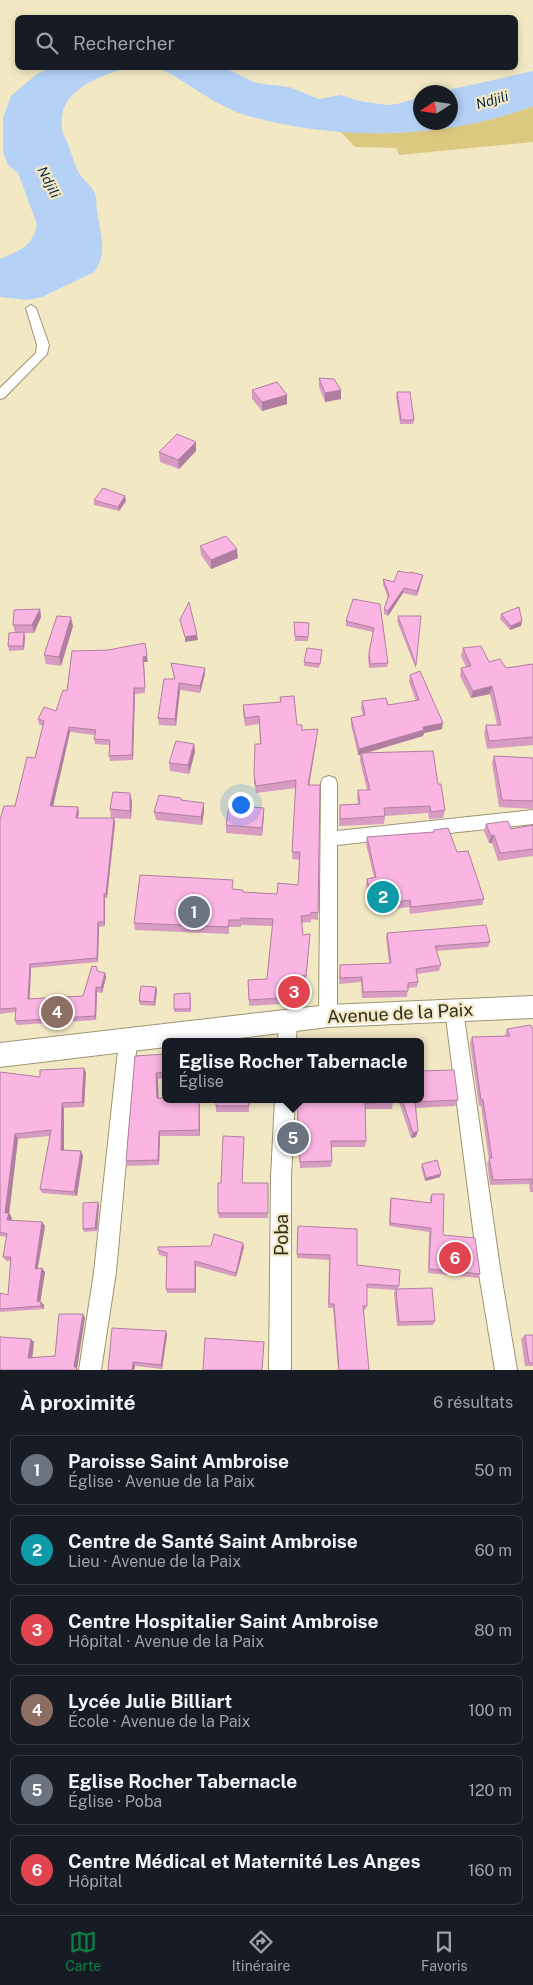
<!DOCTYPE html>
<html lang="fr">
<meta charset="utf-8">
<style>
body{margin:0;font-family:"Public Sans",sans-serif;background:#20242c;color:#f1f3f6}
.compass{position:absolute;left:413px;top:85px;width:45px;height:45px;border-radius:50%;background:#171b24;box-shadow:0 2px 8px #0003;rotate:258deg}
.you{position:absolute;left:240px;top:804px;width:18px;height:18px;margin:-12px;border:4px solid #fff;border-radius:50%;background:#1a73e8;box-shadow:0 0 0 8px #1a73e833}
.badge{display:grid;place-items:center;width:32px;height:32px;border-radius:50%;background:#0b8043;color:#fff;font-size:16px;font-weight:700}
.pin{position:absolute;translate:-50% -50%;border:2px solid #fff;box-shadow:0 1px 5px #0006}
.popup{position:absolute;left:162px;top:1038px;width:262px;height:65px;box-sizing:border-box;display:grid;place-content:center;border-radius:8px;background:#171b24;filter:drop-shadow(0 1px 4px #0005);font-size:16px;white-space:nowrap;color:#9ea1a6}
.popup b{font-size:19px;color:#f1f3f6}
.popup::after{content:'';position:absolute;left:50%;top:100%;margin-left:-10px;border:10px solid transparent;border-top-color:#171b24}
.list{margin:0;padding:0;list-style:none}
h2{display:flex;justify-content:space-between;align-items:center;height:65px;margin:0;padding:0 20px;font-size:21px}
h2 small{font-size:16px;font-weight:400;color:#9ea1a6}
.list li{display:grid;grid-template-columns:32px 1fr auto;gap:15px;align-items:center;box-sizing:border-box;height:70px;margin:0 10px 10px;padding:0 10px;border:1px solid #363941;border-radius:8px}
.list b{display:block;font-size:19px;white-space:nowrap}
.list p{margin:0;font-size:16px;white-space:nowrap;color:#9ea1a6}
.list em{font-size:16px;font-style:normal;color:#9ea1a6}
.icon{flex:none;width:28px;height:28px;fill:none;stroke:currentColor;stroke-width:2;stroke-linecap:round;stroke-linejoin:round}
.map{position:relative;flex:none;width:533px;height:1370px;overflow:hidden}
.search{position:absolute;background:#171b24;box-shadow:0 2px 8px #0003;left:15px;right:15px;top:15px;height:55px;display:flex;align-items:center;gap:12px;box-sizing:border-box;padding:0 18px;border-radius:8px;color:#9ea1a6;font-size:19px}
.sheet{height:545px;background:#171b24}
nav{display:flex;justify-content:space-around;align-items:center;box-sizing:border-box;height:70px;border-top:1px solid #363941;background:#171b24;font-size:14px;color:#9ea1a6}
nav a{display:grid;justify-items:center;gap:2px}
nav .on{color:#0b8043}
.map>svg:first-child{display:block}
.green{fill:#dcc981}
.water{fill:#b5d2f6}
.lines{fill:none;stroke-linecap:round;stroke-linejoin:round}
.minor-casing{stroke:#9d9472;stroke-width:2}
.tertiary-casing{stroke:#9d9472;stroke-width:2}
.minor{fill:#fff;fill-rule:evenodd}
.tertiary{fill:#fff;fill-rule:evenodd}
.wall{fill:#d89cc3}
.shaded-wall{fill:#b07f9f}
.building{fill:#fbb5e3;stroke:#b07f9f}
.labels{text-anchor:middle;dominant-baseline:central;stroke-width:4.5;stroke-linejoin:round;paint-order:stroke}
.far-water-label{font-size:14px;font-style:italic;fill:#092a4f;stroke:#f2e9c4}
.near-street-label{font-size:18px;fill:#2f2b1d;stroke:#f2e9c4}
</style>
<div class="map">
<svg width="533" height="1370" viewBox="0 0 533 1370">
<rect width="100%" height="100%" fill="#f2e9c4"/>
<path class="green" d="M533,106V142L399,155L396,148L355,147L339,130C356,132 375,134 393,133C441,131 488,123 533,106Z"/>
<g class="water">
<path d="M50,68H126C99,76 57,91 62,127C62,133 66,139 68,144C72,154 74,164 79,173C83,181 93,186 95,194C97,199 96,205 97,209C99,231 109,253 94,272L42,297L27,300L0,297V259L20,250L29,243L35,233L37,224L18,173L8,165L3,152V118L11,96L37,74Z"/>
<path d="M158,68H225L256,83L289,87L319,99L340,95L360,101L387,105L397,104L420,97V122H450V92H439L533,71V106C446,140 334,141 245,115C213,105 188,81 158,68Z"/>
</g>
<g class="lines">
<defs>
<g id="minor">
<path d="M31,305L36,308L49,345L47,354L4,398L0,399V388L36,353L37,345L26,308Z"/>
<path d="M329,776L335,778L337,783V831L533,810V824L337,845V1016L335,1022L328,1025L321,1022L319,1016L321,783L323,778Z"/>
<path d="M454,1001L461,1004L463,1010L500,1268L517,1370H495L478,1268L445,1010L447,1004Z"/>
<path d="M288,1011L295,1014L297,1020L296,1042H278L279,1020L281,1014Z"/>
<path d="M128,1032L135,1034L137,1041L116,1272L101,1370H79L94,1272L119,1041L121,1034Z"/>
<path d="M275,1099H295L291,1177V1370H269L271,1177Z"/>
</g>
<path id="tertiary" d="M533,996V1018L328,1027L207,1042H166V1047L0,1067V1043L328,1005Z"/>
</defs>
<use href="#minor" class="minor-casing"/>
<use href="#tertiary" class="tertiary-casing"/>
<use href="#minor" class="minor"/>
<use href="#tertiary" class="tertiary"/>
</g>
<g class="wall">
<path d="M319,378L341,399L325,402L319,387Z"/>
<path d="M252,390L287,404L262,411L252,399Z"/>
<path d="M397,392L414,420L413,424H400L396,397Z"/>
<path d="M196,451L179,469L160,462L159,452Z"/>
<path d="M125,496L126,501L119,511L94,505V500Z"/>
<path d="M200,546L238,558L211,569L201,555Z"/>
<path d="M383,579L394,582L422,579L417,596L403,593L388,616L384,614V609L388,598L383,584Z"/>
<path d="M380,604L388,663L387,667L369,668L368,657L373,632L346,626V621Z"/>
<path d="M40,609L41,617L34,633H24L25,637L24,650L9,651L8,646L15,633L13,625Z"/>
<path d="M501,614L521,626L510,630L500,619Z"/>
<path d="M398,616L416,665V669L397,621Z"/>
<path d="M294,622L309,623L308,641H295Z"/>
<path d="M73,626L61,666L46,664L44,655Z"/>
<path d="M463,648L489,662L506,668L533,664V745L487,749L484,733L486,725H497L490,694L471,698L460,676L461,668L466,667L461,656Z"/>
<path d="M72,651L148,662H144L145,693L135,694L133,760L110,761L109,756V745L95,744L94,739L95,735L70,732L53,806L79,812L78,818H114L115,823L107,898H105V926L99,927L98,962L31,968L30,999L83,996L98,972L105,973L106,977L102,993L97,992L96,1020L17,1025L15,1021L16,1012L0,1014V820L15,806L35,758L43,726L39,724L38,719L56,711L67,691Z"/>
<path d="M322,655L319,668L304,666V662Z"/>
<path d="M171,663L205,674L200,693L180,690L176,726L159,725L158,718L174,679Z"/>
<path d="M410,675L442,729L424,733L423,736L367,753L438,784L445,810L443,818L429,819L428,813L385,816L384,824L339,826L340,805L358,804L357,798L358,790H367L360,761V755H358L351,725V718L363,716L361,708L362,701L388,705L416,701L409,682Z"/>
<path d="M280,697L297,725L302,730L317,737L309,785L318,913V920L311,919V922L301,923L303,935L310,934L306,983L294,981L295,997V1003L249,1006L248,980L267,979L273,926L241,925V927H229V934L135,930L134,923L233,889L243,892L277,894L298,885L300,860L292,859L296,788L256,793L254,783V775L260,744L259,724L245,726L243,713V705L280,702Z"/>
<path d="M194,744L195,752L189,774L170,771L169,763Z"/>
<path d="M494,756L533,758V809L499,807L492,763Z"/>
<path d="M132,801L131,819L111,818L110,809Z"/>
<path d="M204,803V811L202,825L156,820L154,812Z"/>
<path d="M264,808L262,836L226,833V825Z"/>
<path d="M486,824L511,829L533,825V856L498,861L492,843H489L484,831Z"/>
<path d="M434,830L457,852L484,899L482,905L410,914L409,907L372,912L366,885L367,879L374,877L366,844L367,837L433,832Z"/>
<path d="M387,933L490,942L488,947L436,951L441,965L439,971L417,974L418,982L417,987L408,988L407,997L362,998L361,982L339,984L340,965L389,963L386,938Z"/>
<path d="M157,990L155,1006L140,1005L139,1001Z"/>
<path d="M191,997V1012H174V1009Z"/>
<path d="M507,1029L533,1030V1192H530L529,1184L490,1185L487,1163L489,1160L481,1106H479L470,1043L472,1037L505,1036V1035Z"/>
<path d="M166,1054V1078L158,1079V1098L200,1104V1136H160L159,1165L127,1166L126,1161L135,1056Z"/>
<path d="M84,1068L86,1073L84,1107L64,1108V1150L81,1151L83,1156L77,1196L42,1193L40,1189L50,1136L18,1139L9,1213L12,1218L11,1220L42,1222L45,1226L38,1268H42L45,1272L40,1301L44,1305V1309L0,1312V1293L8,1295L11,1261H6L3,1257L7,1237L0,1236V1072L40,1077Z"/>
<path d="M249,1099V1112H216V1106Z"/>
<path d="M297,1099L393,1102L392,1109H365L366,1141L365,1147H332V1161L331,1167L300,1168L297,1106Z"/>
<path d="M398,1099H420L458,1100L455,1106L416,1108V1137L411,1138Z"/>
<path d="M244,1137L242,1183H268V1218H219L218,1213L221,1183Z"/>
<path d="M422,1164L440,1177L425,1181L421,1167Z"/>
<path d="M432,1194L443,1235L480,1274L478,1278L428,1273L429,1232L389,1226L390,1201L391,1198L430,1203V1198Z"/>
<path d="M99,1205L97,1231L84,1232L83,1229Z"/>
<path d="M297,1230L357,1265L399,1286L398,1289L435,1321L433,1325L397,1326L394,1293L395,1290L367,1288V1306L365,1310H363L369,1370H338L333,1308H328L329,1260L297,1258Z"/>
<path d="M244,1247L236,1277L196,1266V1293H167L166,1289L167,1257L159,1255L158,1250Z"/>
<path d="M166,1331L167,1335L162,1369L135,1366L134,1370H108Z"/>
<path d="M525,1335H533V1366H525L521,1339Z"/>
</g>
<g class="shaded-wall">
<path d="M341,390V399L325,402V393Z"/>
<path d="M287,395V404L262,411V402Z"/>
<path d="M196,442V451L179,469L178,460Z"/>
<path d="M125,496L126,501L119,511L118,507Z"/>
<path d="M237,549L238,558L211,569V560Z"/>
<path d="M423,575L422,579L417,596V591Z"/>
<path d="M404,588L403,593L388,616V611Z"/>
<path d="M40,609L41,617L34,633L32,625Z"/>
<path d="M71,617L73,626L61,666L59,657Z"/>
<path d="M522,621L521,626L510,630L511,626Z"/>
<path d="M24,632L25,637L24,650L23,646Z"/>
<path d="M197,635L198,640L185,642V637Z"/>
<path d="M147,656L148,662H144L145,693L143,657Z"/>
<path d="M205,668V674L200,693V686Z"/>
<path d="M179,683L180,690L176,726L175,719Z"/>
<path d="M492,686L490,694L471,698L473,691Z"/>
<path d="M134,688L135,694L133,760L132,755Z"/>
<path d="M443,723L442,729L424,733L423,736L361,754V753L360,755H358L359,749L423,727Z"/>
<path d="M69,727L70,732L52,811L50,806Z"/>
<path d="M318,729L317,737L308,792V785Z"/>
<path d="M194,744L195,752L189,774L188,765Z"/>
<path d="M130,793L132,801L131,819L130,811Z"/>
<path d="M204,803V811L202,825L201,817Z"/>
<path d="M78,807L79,812L77,823L76,818Z"/>
<path d="M264,808V816L262,836V828Z"/>
<path d="M114,818L115,823L107,898L106,894Z"/>
<path d="M494,835L492,843H489L491,836Z"/>
<path d="M104,894L105,898V926L104,922Z"/>
<path d="M98,922L99,927L98,962L97,958Z"/>
<path d="M30,964L31,968L29,1003L28,999Z"/>
<path d="M105,973L106,977L102,993L101,988Z"/>
<path d="M96,987L97,992L96,1020L95,1016Z"/>
<path d="M156,987L157,990L155,1006L154,1002Z"/>
<path d="M84,1068L86,1073L84,1107L82,1102Z"/>
<path d="M156,1073L158,1079L159,1104L157,1098Z"/>
<path d="M200,1099V1136L199,1130Z"/>
<path d="M62,1103L64,1108V1155L61,1150Z"/>
<path d="M159,1131L160,1136L159,1165L158,1160Z"/>
<path d="M418,1131L416,1137L411,1138L413,1133Z"/>
<path d="M15,1134L18,1139L9,1215V1213L12,1218L10,1224L7,1220L5,1213Z"/>
<path d="M81,1151L83,1156L77,1196L74,1192Z"/>
<path d="M441,1174L440,1177L425,1181L426,1178Z"/>
<path d="M98,1202L99,1205L97,1231L95,1228Z"/>
<path d="M42,1222L45,1226L37,1272L35,1269Z"/>
<path d="M243,1243L244,1247L236,1277V1273Z"/>
<path d="M195,1261L196,1266V1293L195,1289Z"/>
<path d="M42,1268L45,1272L40,1304L37,1301Z"/>
<path d="M41,1302L44,1305V1309L41,1306Z"/>
<path d="M83,1314L85,1318L77,1369L78,1370H77L74,1366Z"/>
<path d="M166,1331L167,1335L162,1369L161,1365Z"/>
<path d="M31,1339L34,1342L32,1361L28,1358Z"/>
<path d="M133,1362L135,1366L134,1370H132Z"/>
</g>
<g class="building">
<path d="M319,378L334,379L341,390L325,393Z"/>
<path d="M277,382L287,395L262,402L252,390Z"/>
<path d="M397,392H410L414,420H401Z"/>
<path d="M177,434L196,442L178,460L159,452Z"/>
<path d="M103,488L125,496L118,507L94,500Z"/>
<path d="M226,536L237,549L211,560L200,546Z"/>
<path d="M398,571L409,573L410,572L423,575L417,591L404,588L388,611L384,609L389,595L383,579L394,582Z"/>
<path d="M353,599L380,604L388,663L370,664L369,652L374,628L346,621Z"/>
<path d="M189,602L197,635L185,637L180,620Z"/>
<path d="M519,607L522,621L511,626L501,614Z"/>
<path d="M40,609L32,625H13L14,610Z"/>
<path d="M57,616L71,617L59,657L44,655Z"/>
<path d="M398,616H421L416,665Z"/>
<path d="M294,622L309,623L308,637L295,636Z"/>
<path d="M24,632L23,646H8L9,633Z"/>
<path d="M145,643L147,656L143,657L145,688H134L132,755L109,756L110,740L94,739L96,730L69,727L50,806L78,807L76,818H114L106,894H104V922H98L97,958L30,964L28,999L83,996L92,966L97,967V971L105,973L101,988L96,987L95,1016L15,1021L16,1008L0,1009V820L4,806H15L27,757L35,758L44,721L38,719L44,707L56,711L63,690L67,691L72,651L108,650Z"/>
<path d="M481,646L489,662L500,659L506,668L533,664V737L489,741L486,725H501L492,686L473,691L461,668L471,666L463,648Z"/>
<path d="M307,648L322,650L320,664L304,662Z"/>
<path d="M171,663L205,668L200,686L179,683L175,719L158,718L164,679H175Z"/>
<path d="M420,671L443,723L423,727L424,730L359,749L351,718L365,715L362,701L386,698L388,705L419,700L410,675Z"/>
<path d="M294,696L297,725H302V730L318,729L308,785H320L318,913L311,912V915L301,916L303,935L310,934L306,976L293,975L295,997L249,1000L248,980L267,979L273,919L241,918V920H229L228,927L134,923L140,875L233,880L232,889L243,890V892L277,894L278,883L298,885L300,852H292L296,780L256,786L254,775L255,744H261L259,716L245,718L243,705L281,702L280,697Z"/>
<path d="M176,741L194,744L188,765L169,763Z"/>
<path d="M433,751L438,784H441L445,810L431,812L430,806L384,808L385,816L340,819V805L360,804L358,790H370L361,753Z"/>
<path d="M494,756L533,758V801L502,800Z"/>
<path d="M113,792L130,793V811L110,809Z"/>
<path d="M159,795L181,798V800L204,803L201,817L154,812Z"/>
<path d="M229,805L264,808L262,828L226,825Z"/>
<path d="M508,821L511,829L533,825V849L500,853L494,835L491,836L486,824Z"/>
<path d="M448,828L457,852L468,851L484,899L411,907L410,900L373,906L367,879L376,877L367,837L434,832V830Z"/>
<path d="M486,925L490,942L435,946L441,965L416,969L418,982L408,983V991L363,992L362,977L340,978V965L391,963L387,933Z"/>
<path d="M141,986L156,987L154,1002L139,1001Z"/>
<path d="M190,993V1009H174V994Z"/>
<path d="M531,1025L533,1030V1185L532,1179L493,1180L489,1158H492L483,1100H481L472,1037L510,1036L507,1029Z"/>
<path d="M166,1054V1072L156,1073L157,1098H166V1099H199V1130L159,1131L158,1160L126,1161L135,1056Z"/>
<path d="M84,1068L82,1102L62,1103L61,1150L81,1151L74,1192L40,1189L51,1130L15,1134L5,1213H9L7,1220L42,1222L35,1269L42,1268L37,1301L41,1302V1306L0,1309V1293L8,1295L11,1257H3L7,1234L0,1232V1072L40,1077V1070Z"/>
<path d="M454,1070L458,1100L415,1102L418,1131L413,1133L402,1099H420V1071Z"/>
<rect x="216" y="1099" width="33" height="7"/>
<path d="M297,1099H393V1102L365,1103L366,1141H331L332,1161L300,1162Z"/>
<path d="M223,1136L244,1137L242,1183H268V1213H218V1183H221Z"/>
<path d="M437,1160L441,1174L426,1178L422,1164Z"/>
<path d="M432,1194H444L443,1235L475,1238L480,1274L429,1269L431,1228L390,1223L391,1198L431,1203Z"/>
<path d="M98,1202L95,1228L83,1229V1203Z"/>
<path d="M298,1226L357,1229V1265L400,1270L399,1286L367,1284V1306H363L369,1370H339L334,1304H329L330,1255L297,1254Z"/>
<path d="M214,1234L243,1243L236,1273L195,1261V1289H166L167,1253L158,1250V1247L211,1246Z"/>
<path d="M432,1288L435,1321L399,1322L396,1289Z"/>
<path d="M59,1314H83L74,1366L77,1369V1370H0V1337L31,1339L28,1358L55,1356Z"/>
<path d="M112,1328L166,1331L161,1365L133,1362L132,1370H108Z"/>
<path d="M525,1335H533V1363H529Z"/>
<path d="M205,1338L264,1342L262,1370H203Z"/>
</g>
<g class="labels">
<g class="far-water-label">
<text transform="translate(492 100) rotate(-16)">Ndjili</text>
<text transform="translate(49 182) rotate(63)">Ndjili</text>
</g>
<g class="near-street-label">
<text transform="translate(400 1013) rotate(-3)">Avenue de la Paix</text>
<text transform="translate(281 1235) rotate(-90)">Poba</text>
</g>
</g>
</svg>
<svg class="compass" viewBox="-18 -18 36 36"><path d="M0-13l5 13h-10z" fill="#e53935"/><path d="M0 13l5-13h-10z" fill="#9ea1a6"/></svg>
<div class="you"></div>
<div class="pin badge" style="left:194px;top:912px;background:#6b7280">1</div>
<div class="pin badge" style="left:383px;top:897px;background:#0f9aa8">2</div>
<div class="pin badge" style="left:294px;top:992px;background:#e0444e">3</div>
<div class="pin badge" style="left:57px;top:1012px;background:#8d6e63">4</div>
<div class="pin badge" style="left:293px;top:1138px;background:#6b7280">5</div>
<div class="popup"><b>Eglise Rocher Tabernacle</b>Église</div>
<div class="pin badge" style="left:455px;top:1258px;background:#e0444e">6</div>
<div class="search"><svg class="icon" aria-label="search" viewBox="0 0 24 24"><circle cx="10" cy="10" r="6"/><path d="M15 15l6 6"/></svg>Rechercher</div>
</div>
<section class="sheet">
<h2>À proximité<small>6 résultats</small></h2>
<ul class="list">
<li><span class="badge" style="background:#6b7280">1</span><div><b>Paroisse Saint Ambroise</b><p>Église · Avenue de la Paix</p></div><em>50 m</em></li>
<li><span class="badge" style="background:#0f9aa8">2</span><div><b>Centre de Santé Saint Ambroise</b><p>Lieu · Avenue de la Paix</p></div><em>60 m</em></li>
<li><span class="badge" style="background:#e0444e">3</span><div><b>Centre Hospitalier Saint Ambroise</b><p>Hôpital · Avenue de la Paix</p></div><em>80 m</em></li>
<li><span class="badge" style="background:#8d6e63">4</span><div><b>Lycée Julie Billiart</b><p>École · Avenue de la Paix</p></div><em>100 m</em></li>
<li><span class="badge" style="background:#6b7280">5</span><div><b>Eglise Rocher Tabernacle</b><p>Église · Poba</p></div><em>120 m</em></li>
<li><span class="badge" style="background:#e0444e">6</span><div><b>Centre Médical et Maternité Les Anges</b><p>Hôpital</p></div><em>160 m</em></li>
</ul>
</section>
<nav>
<a class="on"><svg class="icon" aria-label="map" viewBox="0 0 24 24"><path d="M3 6l6-2 6 2 6-2v14l-6 2-6-2-6 2zM9 4v14M15 6v14"/></svg>Carte</a>
<a><svg class="icon" aria-label="directions" viewBox="0 0 24 24"><path d="M12 3l9 9-9 9-9-9zM9 14v-3h6M13 9l2 2-2 2"/></svg>Itinéraire</a>
<a><svg class="icon" aria-label="saved" viewBox="0 0 24 24"><path d="M7 4h10v16l-5-4-5 4z"/></svg>Favoris</a>
</nav>
